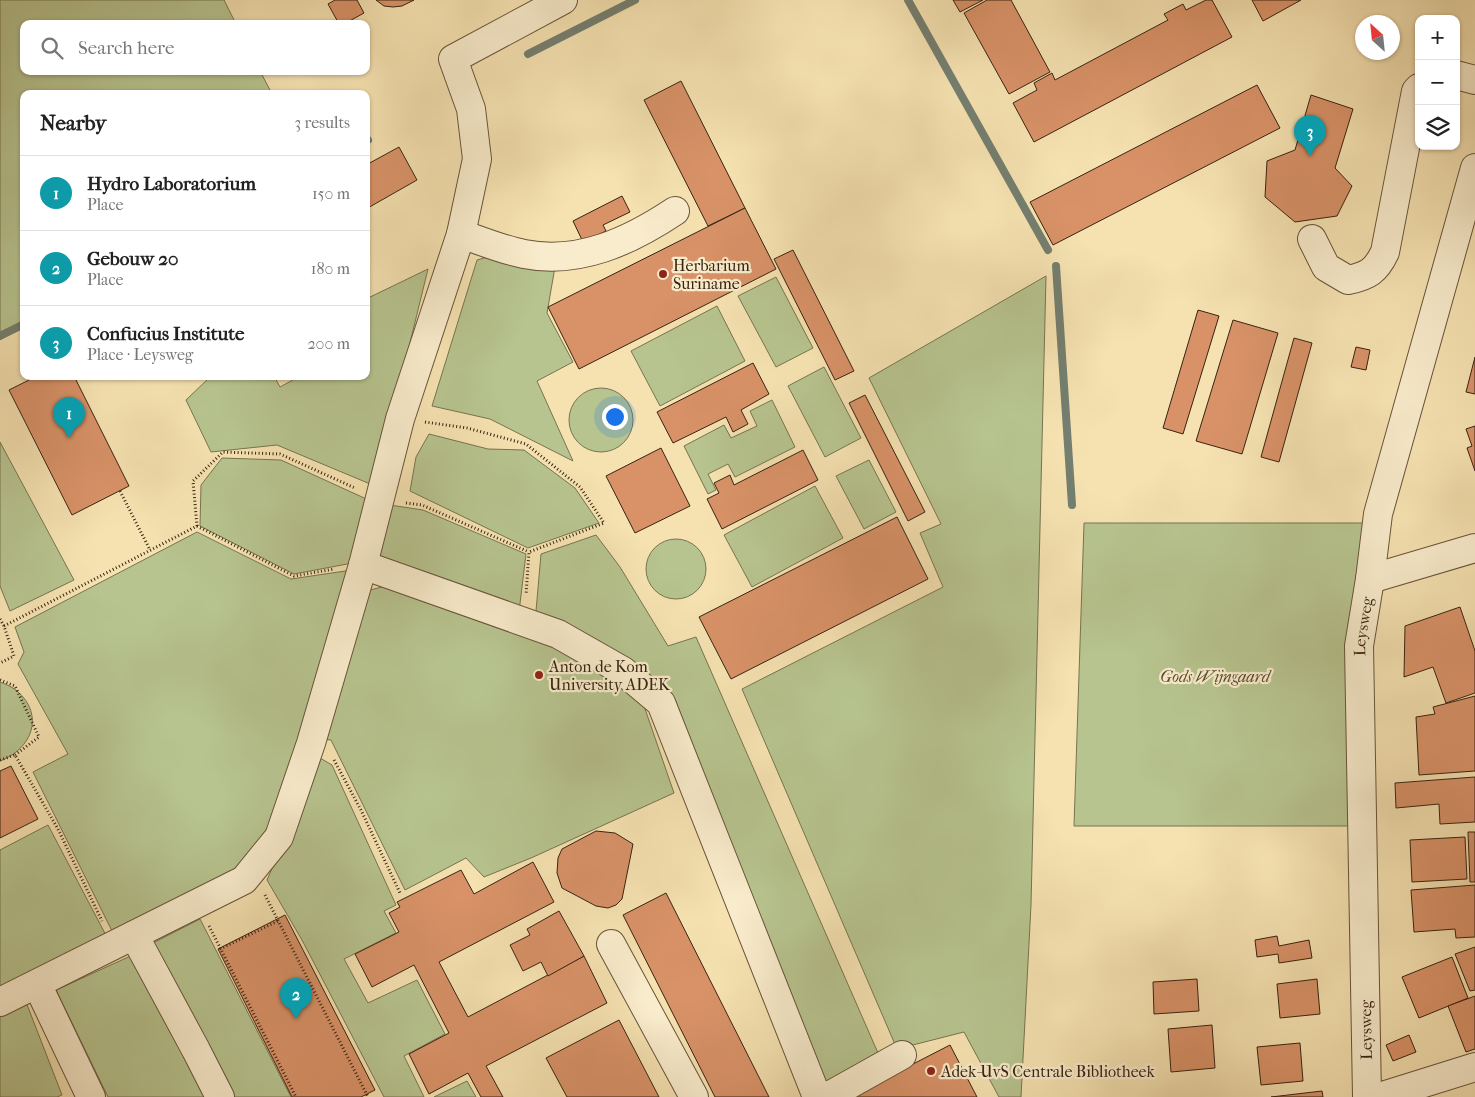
<!DOCTYPE html>
<meta charset="utf-8">
<style>
body{margin:0;font-family:"IM FELL French Canon",serif;background:#f2f2f2;color:#222}
.controls{position:absolute;right:15px;top:15px;display:grid;overflow:hidden;border-radius:10px;box-shadow:0 1px 4px #0004}
.controls button{width:45px;height:45px;display:grid;place-items:center;padding:0;border:0;border-bottom:1px solid #e0e0e0;background:#fff;color:#222;font:25px sans-serif}
.compass{position:absolute;left:1355px;top:15px;width:45px;height:45px;border-radius:50%;background:#fff;box-shadow:0 1px 4px #0004;rotate:333deg}
.you{position:absolute;left:614px;top:416px;width:18px;height:18px;margin:-12px;border:4px solid #fff;border-radius:50%;background:#1a73e8;box-shadow:0 0 0 8px #1a73e833}
.badge{display:grid;place-items:center;width:32px;height:32px;border-radius:50%;background:#8f2418;color:#fff;font-size:16px;font-weight:700}
.pin{position:absolute;translate:-50% -41px;filter:drop-shadow(0 1px 2px #0008)}
.pin::after{content:'';position:absolute;top:26px;width:18px;height:15px;background:inherit;clip-path:polygon(0 0,100% 0,50% 100%)}
.list{margin:0;padding:0;list-style:none}
h2{display:flex;justify-content:space-between;align-items:center;height:65px;margin:0;padding:0 20px;font-size:21px}
h2 small{font-size:16px;font-weight:400;color:#767676}
.list li{display:grid;grid-template-columns:32px 1fr auto;gap:15px;align-items:center;box-sizing:border-box;height:75px;padding:0 20px;border-top:1px solid #e0e0e0}
.list b{display:block;font-size:19px;white-space:nowrap}
.list p{margin:0;font-size:16px;white-space:nowrap;color:#767676}
.list em{font-size:16px;font-style:normal;color:#767676}
.icon{flex:none;width:28px;height:28px;fill:none;stroke:currentColor;stroke-width:2;stroke-linecap:round;stroke-linejoin:round}
.map{position:relative;flex:none;width:1475px;height:1097px;overflow:hidden}
.search{position:absolute;background:#fff;box-shadow:0 1px 4px #0004;left:20px;top:20px;width:350px;height:55px;display:flex;align-items:center;gap:12px;box-sizing:border-box;padding:0 18px;border-radius:10px;color:#767676;font-size:19px}
.panel{position:absolute;background:#fff;box-shadow:0 1px 4px #0004;left:20px;top:90px;width:350px;height:290px;border-radius:10px}
.map>svg:first-child{display:block}
.green{fill:#b7c48f;stroke:#777450}
.lines{fill:none;stroke-linecap:round;stroke-linejoin:round}
.stream{stroke:#747f70;stroke-width:8}
.building{fill:#d99268;stroke:#372311}
.minor-casing{stroke:#675339;stroke-width:30}
.path{stroke:#372311;stroke-width:3;stroke-dasharray:1 2.5;stroke-linecap:butt}
.minor{stroke:#f9eccc;stroke-width:28}
.poi-dot{fill:#8f2418;stroke:#f9eccc;stroke-width:2}
.labels{text-anchor:middle;dominant-baseline:central;stroke-width:4.5;stroke-linejoin:round;paint-order:stroke}
.poi-label{font-size:16px;fill:#372311;stroke:#f9eccc;text-anchor:start}
.street-label{font-size:16px;fill:#372311;stroke:#f9eccc}
.park-label{font-size:16px;font-style:italic;fill:#574b30;stroke:#f9eccc}
</style>
<div class="map">
<svg width="1475" height="1097" viewBox="0 0 1475 1097">
<rect width="100%" height="100%" fill="#f6e2b1"/>
<filter id="stains"><feTurbulence type="fractalNoise" baseFrequency=".004" numOctaves="4"/><feColorMatrix values="0 0 0 0 .2 0 0 0 0 .09 0 0 0 0 .02 0 0 0 .5 -.17"/></filter>
<radialGradient id="worn" r=".72"><stop offset=".6" stop-color="#630" stop-opacity="0"/><stop offset="1" stop-color="#630" stop-opacity=".3"/></radialGradient>
<g class="green">
<path d="M0,0H224L236,24H24V71H260L272,94H24V324L0,336Z"/>
<path d="M502,253L555,267L547,313L573,362L537,381L573,461L490,419L432,406L477,260Z"/>
<path d="M428,269L375,486L277,445L211,452L186,400L211,376H274L280,387L300,376H366V299Z"/>
<path d="M1046,276L1031,905L1021,1097H999L964,1032L897,1049L742,689L943,587L920,533L941,524L869,378Z"/>
<path d="M776,277L813,348L776,367L738,296Z"/>
<path d="M717,306L745,361L660,406L631,351Z"/>
<path d="M824,367L861,438L825,457L788,386Z"/>
<circle cx="601" cy="420" r="32"/>
<path d="M772,400L795,447L735,477L728,464L708,474L716,490L708,494L684,446L724,425L731,438L757,426L750,411Z"/>
<path d="M429,434L488,449L524,450L575,488L599,523L528,548L410,491L416,457Z"/>
<path d="M0,442L74,580L10,611L0,586Z"/>
<path d="M222,458L281,460L373,502L358,562L294,574L200,526L201,485Z"/>
<path d="M869,460L896,512L864,529L836,476Z"/>
<path d="M815,486L843,538L752,587L724,535Z"/>
<path d="M383,504L423,510L526,554L518,620L369,562Z"/>
<path d="M1084,523H1369L1350,826H1074Z"/>
<path d="M197,532L291,579L359,569L274,836L241,876L116,939L33,772L68,754L18,664L24,652L15,627Z"/>
<path d="M596,535L620,567L668,646L696,637L878,1053L826,1087L675,699L620,653L536,611L541,554Z"/>
<circle cx="676" cy="569" r="30"/>
<path d="M389,585L563,647L643,703L674,793L531,858L484,877L466,858L405,890L331,740L319,739L363,592Z"/>
<path d="M0,682C6,684 12,687 17,691C45,715 32,749 0,761Z"/>
<path d="M320,758L332,765L396,905L384,911L396,933L344,959L368,1003L417,980L445,1034L404,1056L424,1097H384L302,940L267,880Z"/>
<path d="M48,825L110,943L0,1000V850Z"/>
<path d="M200,919L291,1097H227L147,946Z"/>
<path d="M135,954L214,1097H108L56,990Z"/>
<path d="M26,1002L62,1095L57,1097H0V1015Z"/>
<path d="M467,1081L476,1097H434Z"/>
</g>
<g class="lines">
<g class="stream">
<path d="M908,0L1048,250"/>
<path d="M528,54L635,0"/>
<path d="M366,141L368,140"/>
<path d="M1056,266L1072,505"/>
<path d="M0,336L24,324"/>
</g>
</g>
<g class="building">
<path d="M335,0H357L364,13L344,24H339L328,4Z"/>
<path d="M376,0H414L402,6L393,7L384,6Z"/>
<path d="M953,0H983L960,12Z"/>
<path d="M987,0H1011L1050,72L1009,94L964,13Z"/>
<path d="M1206,0H1212L1232,37L1034,142L1013,103L1037,90L1034,83L1052,73L1055,80L1168,20L1164,14L1183,4L1186,10Z"/>
<path d="M1252,0H1301L1263,21Z"/>
<path d="M681,81L745,208L708,226L644,100Z"/>
<path d="M1257,85L1280,128L1053,245L1030,202Z"/>
<path d="M1311,95L1353,109L1335,168L1352,186L1337,216L1295,222L1265,197L1267,161L1295,150Z"/>
<path d="M399,147L417,180L366,209V165Z"/>
<path d="M622,196L630,212L603,225L606,231L583,242L573,221Z"/>
<path d="M745,208L776,269L579,369L548,307Z"/>
<path d="M793,250L854,371L835,380L774,259Z"/>
<path d="M1198,310L1219,316L1183,434L1163,428Z"/>
<path d="M1233,320L1278,333L1242,454L1196,441Z"/>
<path d="M1294,338L1312,343L1279,462L1261,457Z"/>
<path d="M1356,347L1370,350L1366,370L1351,367Z"/>
<path d="M1475,357V394L1466,392Z"/>
<path d="M753,363L769,394L741,410L748,424L733,432L726,417L673,443L657,412Z"/>
<path d="M37,376H74L129,486L72,515L9,390Z"/>
<path d="M865,395L925,512L908,521L849,403Z"/>
<path d="M1475,426V471L1467,448L1472,446L1466,429Z"/>
<path d="M661,448L690,506L635,533L606,476Z"/>
<path d="M803,450L818,480L722,529L707,499L719,493L714,483L730,475L734,485Z"/>
<path d="M897,517L928,579L731,679L699,617Z"/>
<path d="M1460,607L1475,651V693L1446,703L1433,667L1404,677L1405,626Z"/>
<path d="M1475,696V771L1419,775L1416,717L1435,714L1433,707Z"/>
<path d="M11,766L38,819L0,838V771Z"/>
<path d="M1475,777V822L1440,824L1439,804L1396,808L1395,783Z"/>
<path d="M596,831L615,833L633,844L622,899L616,905L608,908L596,906L562,888L557,873L558,858L562,849Z"/>
<path d="M1468,832H1475V882H1470Z"/>
<path d="M1465,837L1467,879L1412,882L1410,840Z"/>
<path d="M533,862L554,902L439,962L468,1017L584,956L607,1003L486,1066L503,1097H481L468,1073L429,1094L409,1054L449,1033L414,965L372,987L355,954L399,932L389,913L400,907L397,902L461,870L474,894Z"/>
<path d="M1475,885V937L1456,938L1455,929L1414,932L1411,890Z"/>
<path d="M666,893L769,1097H715L623,915Z"/>
<path d="M559,911L584,956L548,976L541,962L523,971L510,945L530,935L527,929Z"/>
<path d="M285,915L375,1090L361,1097H292L218,949Z"/>
<path d="M1277,936L1279,946L1309,940L1312,958L1279,963L1278,954L1257,957L1255,940Z"/>
<path d="M1475,947V990L1470,991L1455,954Z"/>
<path d="M1452,957L1468,998L1419,1018L1402,977Z"/>
<path d="M1197,979L1199,1011L1154,1014L1153,982Z"/>
<path d="M1317,979L1320,1014L1280,1018L1277,984Z"/>
<path d="M1475,996V1049L1466,1052L1448,1006Z"/>
<path d="M619,1020L659,1097H567L546,1058Z"/>
<path d="M1212,1025L1215,1068L1171,1072L1168,1029Z"/>
<path d="M1409,1035L1416,1052L1393,1061L1386,1045Z"/>
<path d="M1300,1043L1303,1081L1261,1085L1257,1047Z"/>
<path d="M950,1045L977,1097H849Z"/>
<path d="M1322,1091L1323,1097H1271Z"/>
</g>
<g class="lines">
<defs>
<g id="minor">
<path d="M1456,75L1475,80"/>
<path d="M461,234C482,241 503,250 524,254C579,265 630,241 675,211"/>
<path d="M1312,239L1326,267L1348,280C1368,276 1376,271 1385,252L1416,91L1419,88"/>
<path d="M363,565L558,634L623,671L661,703L817,1097"/>
<path d="M1370,579L1475,548"/>
<path d="M134,935L196,1050L220,1097"/>
<path d="M611,944L694,1097"/>
<path d="M37,984L91,1097"/>
<path d="M0,1002L244,880L279,837L311,743L363,565L400,419L461,234L477,159L471,109L453,59L563,0"/>
<path d="M827,1097L902,1055"/>
<path id="s1" d="M1367,1097L1359,646L1370,579L1378,514L1475,168"/>
<path d="M1379,1097L1475,1067"/>
</g>
</defs>
<use href="#minor" class="minor-casing"/>
<g class="path">
<path d="M425,422L467,428L526,444L580,487L604,523L529,552L526,595"/>
<path d="M120,491L150,550"/>
<path d="M406,503L422,505L529,552"/>
<path d="M197,526L193,481L223,452L280,454L355,488"/>
<path d="M197,526L294,576L334,569"/>
<path d="M0,619L4,626L14,656L0,663"/>
<path d="M4,626L197,526"/>
<path d="M0,680L15,686L39,737L15,755"/>
<path d="M0,760L15,755L58,829L102,921"/>
<path d="M334,760L361,810L400,893"/>
<path d="M265,895L368,1097"/>
<path d="M209,926L296,1097"/>
<path d="M220,949L278,921"/>
</g>
<use href="#minor" class="minor"/>
</g>
<g class="poi-dot">
<circle cx="663" cy="274" r="5"/>
<circle cx="539" cy="675" r="5"/>
<circle cx="931" cy="1071" r="5"/>
</g>
<g class="labels">
<g class="poi-label">
<text x="673" y="265">Herbarium<tspan x="673" dy="18">Suriname</tspan></text>
<text x="549" y="666">Anton de Kom<tspan x="549" dy="18">University ADEK</tspan></text>
<text x="941" y="1071">Adek-UvS Centrale Bibliotheek</text>
</g>
<g class="street-label">
<text stroke="none"><textPath href="#s1" startOffset="471">Leysweg</textPath></text>
<text transform="translate(1366 1030) rotate(-91)">Leysweg</text>
</g>
<g class="park-label">
<text x="1215" y="676">Gods Wijngaard</text>
</g>
</g>
<rect width="100%" height="100%" filter="url(#stains)"/>
<rect width="100%" height="100%" fill="url(#worn)"/>
</svg>
<div class="controls">
<button>+</button>
<button>−</button>
<button><svg class="icon" aria-label="layers" viewBox="0 0 24 24"><path d="M12 4l9 5-9 5-9-5zM3 14l9 5 9-5"/></svg></button>
</div>
<svg class="compass" viewBox="-18 -18 36 36"><path d="M0-13l5 13h-10z" fill="#e53935"/><path d="M0 13l5-13h-10z" fill="#767676"/></svg>
<div class="you"></div>
<div class="pin badge" style="left:69px;top:438px;background:#0f9aa8">1</div>
<div class="pin badge" style="left:296px;top:1019px;background:#0f9aa8">2</div>
<div class="pin badge" style="left:1310px;top:156px;background:#0f9aa8">3</div>
<div class="search"><svg class="icon" aria-label="search" viewBox="0 0 24 24"><circle cx="10" cy="10" r="6"/><path d="M15 15l6 6"/></svg>Search here</div>
<section class="panel">
<h2>Nearby<small>3 results</small></h2>
<ul class="list">
<li><span class="badge" style="background:#0f9aa8">1</span><div><b>Hydro Laboratorium</b><p>Place</p></div><em>150 m</em></li>
<li><span class="badge" style="background:#0f9aa8">2</span><div><b>Gebouw 20</b><p>Place</p></div><em>180 m</em></li>
<li><span class="badge" style="background:#0f9aa8">3</span><div><b>Confucius Institute</b><p>Place · Leysweg</p></div><em>200 m</em></li>
</ul>
</section>
</div>
